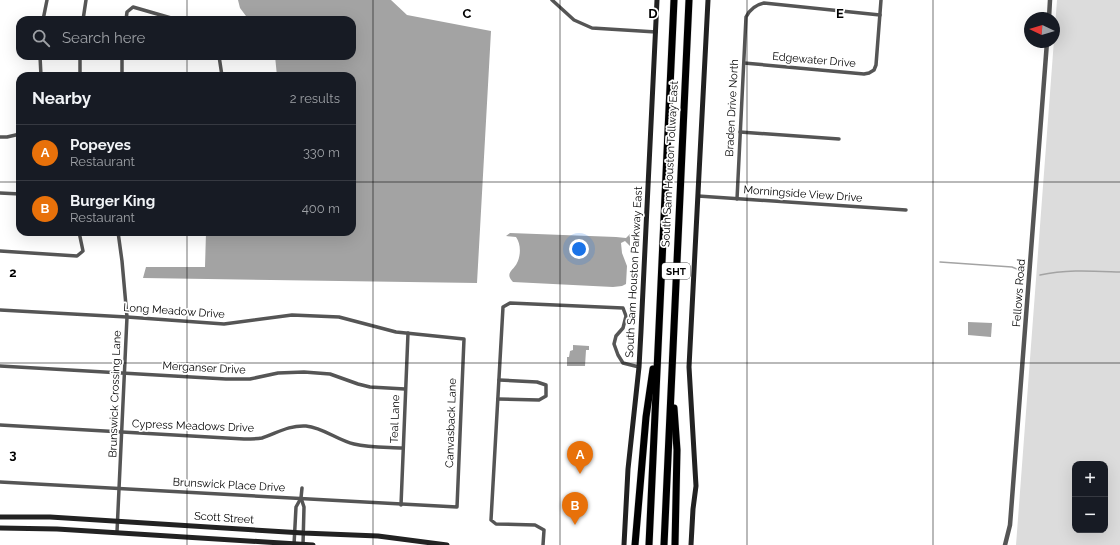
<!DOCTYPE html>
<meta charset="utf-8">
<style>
body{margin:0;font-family:Raleway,sans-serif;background:#242831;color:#f1f3f6}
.controls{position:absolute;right:12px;bottom:12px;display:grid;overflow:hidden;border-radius:8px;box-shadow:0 4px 16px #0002}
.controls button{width:36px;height:36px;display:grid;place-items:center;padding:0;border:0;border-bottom:1px solid #363941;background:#171b24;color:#f1f3f6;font:20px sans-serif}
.compass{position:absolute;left:1024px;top:12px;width:36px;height:36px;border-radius:50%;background:#171b24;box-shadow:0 4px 16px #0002;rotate:274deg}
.you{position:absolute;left:579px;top:249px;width:14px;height:14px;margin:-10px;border:3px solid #fff;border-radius:50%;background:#1a73e8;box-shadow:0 0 0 6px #1a73e833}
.badge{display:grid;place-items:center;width:26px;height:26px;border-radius:50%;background:#8c9099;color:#fff;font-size:13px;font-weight:700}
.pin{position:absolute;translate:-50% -33px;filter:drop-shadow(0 1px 2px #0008)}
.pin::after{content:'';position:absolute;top:21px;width:14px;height:12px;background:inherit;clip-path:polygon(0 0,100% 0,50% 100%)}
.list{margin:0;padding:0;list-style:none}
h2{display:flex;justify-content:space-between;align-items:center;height:52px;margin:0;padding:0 16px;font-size:17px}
h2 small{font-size:13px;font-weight:400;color:#9ea1a6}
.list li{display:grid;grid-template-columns:26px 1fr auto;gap:12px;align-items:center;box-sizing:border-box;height:56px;padding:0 16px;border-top:1px solid #363941}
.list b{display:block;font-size:15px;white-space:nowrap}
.list p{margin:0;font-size:13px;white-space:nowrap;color:#9ea1a6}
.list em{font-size:13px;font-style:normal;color:#9ea1a6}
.icon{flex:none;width:22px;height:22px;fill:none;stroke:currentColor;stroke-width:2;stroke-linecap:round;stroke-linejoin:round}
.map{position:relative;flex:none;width:1120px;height:545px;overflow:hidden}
.search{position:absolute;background:#171b24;box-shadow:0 4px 16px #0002;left:16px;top:16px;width:340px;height:44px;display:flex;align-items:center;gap:10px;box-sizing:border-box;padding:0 14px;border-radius:12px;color:#9ea1a6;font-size:15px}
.panel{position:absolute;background:#171b24;box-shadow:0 4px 16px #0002;left:16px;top:72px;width:340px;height:164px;border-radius:12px}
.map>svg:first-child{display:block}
.green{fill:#dcdcdc;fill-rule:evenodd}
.water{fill:#a3a3a3}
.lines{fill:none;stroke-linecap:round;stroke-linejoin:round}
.stream{stroke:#a3a3a3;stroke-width:1.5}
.motorway-casing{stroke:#dbdbdb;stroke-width:8}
.minor{stroke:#555;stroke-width:3.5}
.tertiary{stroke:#555;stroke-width:4.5}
.secondary{stroke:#222;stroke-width:5}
.motorway{stroke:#000;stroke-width:7}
.grid{fill:none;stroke:#000;stroke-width:1;stroke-opacity:0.55}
.labels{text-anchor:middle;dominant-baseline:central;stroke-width:3.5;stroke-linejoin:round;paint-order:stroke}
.shield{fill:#fff;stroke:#4c4c4c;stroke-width:1}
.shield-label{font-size:10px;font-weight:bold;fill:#000}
.street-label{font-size:11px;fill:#000;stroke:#fff}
.grid-label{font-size:13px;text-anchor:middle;font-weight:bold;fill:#000;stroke:#fff;stroke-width:3.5;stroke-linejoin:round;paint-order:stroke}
</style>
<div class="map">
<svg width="1120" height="545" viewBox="0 0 1120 545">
<rect width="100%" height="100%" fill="#fff"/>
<path class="green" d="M1057,0H1120V545H1016ZM1075,464H1105V530H1075Z"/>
<g class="water">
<path d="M238,0H391L407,15L491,31L477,283L143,278L146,267H205L206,232H352V76H277L275,56H352V20H249L240,8Z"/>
<path d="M510,233L616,237L626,238L630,234V246L625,241L621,243L622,253L627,266L626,284L622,286L613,287L513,282C504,273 514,270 517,263C521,255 521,244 516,237L506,236Z"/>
<path d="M968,322L992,323L991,337L968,335Z"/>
<path d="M573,345L589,346V350H586L585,366H567V357H569L570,351L573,350Z"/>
</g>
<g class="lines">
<g class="stream">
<path d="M940,262L1012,267L1024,272"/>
<path d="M1040,275C1067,269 1093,271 1120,272"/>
</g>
<defs>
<g id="motorway">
<path d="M674,408L677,450L675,545"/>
<path d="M635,545L646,417L653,369"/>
<path d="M649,545L674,0"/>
<path d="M664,545L689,0"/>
</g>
</defs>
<use href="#motorway" class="motorway-casing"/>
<g class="minor">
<path d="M552,0L574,20L592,28L656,32"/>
<path d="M43,20L47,0"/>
<path d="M83,20L86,0"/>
<path d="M126,20L127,12L133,7L178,20"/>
<path d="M40,56L41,76"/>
<path d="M80,56V76"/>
<path d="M219,56L222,76"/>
<path d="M744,63L864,74L869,73L874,70L876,65L881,0"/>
<path d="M105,76L140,75L154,76"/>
<path d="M122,76V56"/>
<path d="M740,132L839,139"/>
<path d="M0,137H7L20,134"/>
<path d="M0,193L20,194"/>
<path d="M698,196L906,210"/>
<path d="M737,199L746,17C750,9 755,5 764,3L880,15"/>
<path d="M0,251L77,256L83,251L79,232"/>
<path d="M0,310L127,317L224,324L292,315L339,317L396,332L464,339L457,507L0,482"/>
<path d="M0,366L226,379H250L278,373L304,372L330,374L358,384L370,387L405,389"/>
<path d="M498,399L539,400L546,396V385L537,382L499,380"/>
<path d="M0,425L244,439C250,439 256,439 262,438C277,433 289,425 306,426C324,428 337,440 354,444C370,448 387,447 403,448"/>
<path d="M302,488L301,498L304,507L303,545"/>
<path d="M401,505L408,333"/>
<path d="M117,532L127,317L122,261L118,232"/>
<path d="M294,545L296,507L301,498"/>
<path d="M543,545L544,530L535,525L496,524L491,520L503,307L510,303L623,308L626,316L623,328L616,336L614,344L618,355L623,363L639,367"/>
</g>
<g class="tertiary">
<path d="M1049,18L1050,0"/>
<path d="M1005,545L1010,525L1047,42"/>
</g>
<g class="secondary">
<path d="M0,517H50L303,533L378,536L447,545"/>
<path d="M0,528L57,529L313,545"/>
<path d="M624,545L628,469L639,367L641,331L657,0"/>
<path d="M691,545L693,509L696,486L689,367L708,0"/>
</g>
<use href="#motorway" class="motorway"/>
</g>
<path class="grid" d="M187,0V20M373,0V545M560,0V545M747,0V545M933,0V545M187,56V76M0,182H20M352,182H1120M187,232V545M0,363H1120"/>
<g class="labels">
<rect class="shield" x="662" y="263" width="28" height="16" rx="3"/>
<g class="shield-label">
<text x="676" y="271">SHT</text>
</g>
<g class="street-label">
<text transform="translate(814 60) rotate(5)">Edgewater Drive</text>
<text transform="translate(732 108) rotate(-87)">Braden Drive North</text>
<text transform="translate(670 164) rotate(-87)">South Sam Houston Tollway East</text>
<text transform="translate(803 194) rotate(4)">Morningside View Drive</text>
<text transform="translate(634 272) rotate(-87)">South Sam Houston Parkway East</text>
<text transform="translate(1019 293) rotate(-86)">Fellows Road</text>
<text transform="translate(174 311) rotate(4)">Long Meadow Drive</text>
<text transform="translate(204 368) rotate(3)">Merganser Drive</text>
<text transform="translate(115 394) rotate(-88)">Brunswick Crossing Lane</text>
<text transform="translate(395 419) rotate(-88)">Teal Lane</text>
<text transform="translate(451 423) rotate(-88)">Canvasback Lane</text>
<text transform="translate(193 426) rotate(2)">Cypress Meadows Drive</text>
<text transform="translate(229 485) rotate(3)">Brunswick Place Drive</text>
<text transform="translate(224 518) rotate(4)">Scott Street</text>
</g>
</g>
<g class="grid-label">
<text x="467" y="18">C</text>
<text x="653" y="18">D</text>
<text x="840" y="18">E</text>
<text x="13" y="277">2</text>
<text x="13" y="459">3</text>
</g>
</svg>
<div class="controls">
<button>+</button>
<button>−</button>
</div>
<svg class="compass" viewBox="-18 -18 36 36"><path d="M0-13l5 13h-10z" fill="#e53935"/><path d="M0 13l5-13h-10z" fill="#9ea1a6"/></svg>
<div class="you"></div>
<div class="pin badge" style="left:580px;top:474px;background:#e8710a">A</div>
<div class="pin badge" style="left:575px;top:525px;background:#e8710a">B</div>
<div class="search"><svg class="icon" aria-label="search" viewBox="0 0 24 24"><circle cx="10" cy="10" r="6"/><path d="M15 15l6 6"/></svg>Search here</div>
<section class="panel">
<h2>Nearby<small>2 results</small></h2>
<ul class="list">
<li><span class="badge" style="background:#e8710a">A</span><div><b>Popeyes</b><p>Restaurant</p></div><em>330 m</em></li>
<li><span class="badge" style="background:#e8710a">B</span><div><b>Burger King</b><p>Restaurant</p></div><em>400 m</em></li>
</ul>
</section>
</div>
